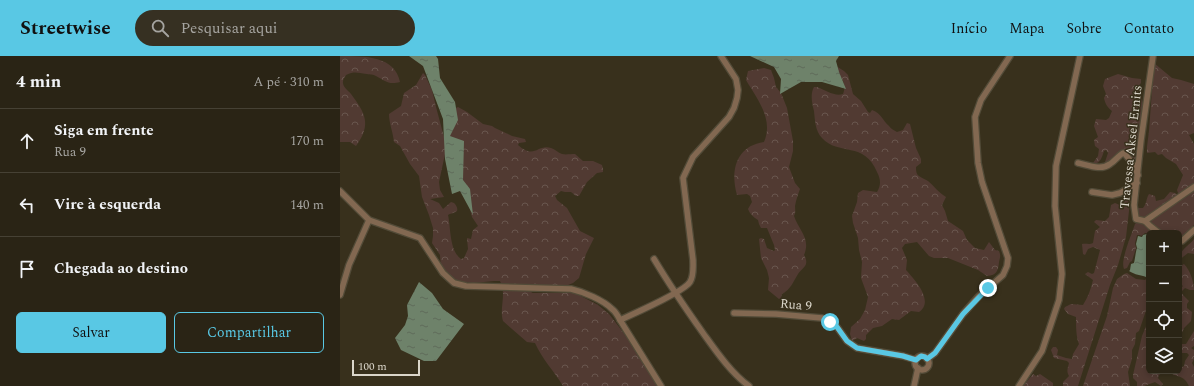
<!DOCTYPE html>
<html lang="pt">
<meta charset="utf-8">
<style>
body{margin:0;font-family:Spectral,serif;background:#363022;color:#f1f3f6}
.controls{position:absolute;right:12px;bottom:12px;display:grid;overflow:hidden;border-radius:6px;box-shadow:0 2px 6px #0003}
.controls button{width:36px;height:36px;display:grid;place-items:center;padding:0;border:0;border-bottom:1px solid #464134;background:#2a2415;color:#f1f3f6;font:20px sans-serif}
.scale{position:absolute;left:12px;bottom:10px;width:68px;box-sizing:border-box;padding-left:4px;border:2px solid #dbd6ca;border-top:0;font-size:11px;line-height:14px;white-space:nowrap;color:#dbd6ca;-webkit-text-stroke:3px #38301c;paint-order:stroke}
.stop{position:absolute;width:12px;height:12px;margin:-9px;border:3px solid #59c8e4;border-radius:50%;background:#fff}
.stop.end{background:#59c8e4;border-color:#fff;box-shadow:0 1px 4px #0008}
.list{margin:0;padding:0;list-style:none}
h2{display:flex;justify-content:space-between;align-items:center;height:52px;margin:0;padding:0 16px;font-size:17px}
h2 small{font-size:13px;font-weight:400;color:#a5a4a0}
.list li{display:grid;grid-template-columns:26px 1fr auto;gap:12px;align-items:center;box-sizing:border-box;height:64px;padding:0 16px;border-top:1px solid #464134}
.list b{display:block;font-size:15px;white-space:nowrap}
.list p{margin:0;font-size:13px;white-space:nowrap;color:#a5a4a0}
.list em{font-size:13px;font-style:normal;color:#a5a4a0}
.actions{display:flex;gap:8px;padding:12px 16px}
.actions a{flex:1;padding:9px 0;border:1px solid #59c8e4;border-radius:6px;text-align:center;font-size:14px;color:#59c8e4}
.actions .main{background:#59c8e4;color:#111}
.icon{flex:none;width:22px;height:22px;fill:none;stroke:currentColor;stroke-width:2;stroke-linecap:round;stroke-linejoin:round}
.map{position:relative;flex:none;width:854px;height:330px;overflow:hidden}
header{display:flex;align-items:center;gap:24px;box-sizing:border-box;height:56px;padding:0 20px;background:#59c8e4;color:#111}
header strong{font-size:19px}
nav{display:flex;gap:22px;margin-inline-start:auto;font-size:14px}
.search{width:280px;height:36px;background:#363022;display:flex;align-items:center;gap:10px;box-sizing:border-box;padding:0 14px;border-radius:22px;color:#a5a4a0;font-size:15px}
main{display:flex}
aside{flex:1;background:#2a2415}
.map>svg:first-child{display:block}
.forest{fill:url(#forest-crowns);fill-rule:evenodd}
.water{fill:url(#water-ripples)}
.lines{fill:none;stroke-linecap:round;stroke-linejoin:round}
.minor-casing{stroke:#524b38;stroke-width:8}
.minor{stroke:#826851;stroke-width:5.5}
.route{stroke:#59c8e4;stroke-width:5}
.labels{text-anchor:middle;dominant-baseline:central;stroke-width:3;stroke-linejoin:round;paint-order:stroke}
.street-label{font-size:13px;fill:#dbd6ca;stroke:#38301c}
</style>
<header>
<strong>Streetwise</strong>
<div class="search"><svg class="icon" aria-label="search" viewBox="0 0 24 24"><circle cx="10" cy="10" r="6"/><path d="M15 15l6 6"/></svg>Pesquisar aqui</div>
<nav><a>Início</a><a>Mapa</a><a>Sobre</a><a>Contato</a></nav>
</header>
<main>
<aside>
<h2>4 min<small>A pé · 310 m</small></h2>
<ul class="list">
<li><svg class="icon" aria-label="ahead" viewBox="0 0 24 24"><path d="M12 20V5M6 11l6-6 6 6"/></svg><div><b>Siga em frente</b><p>Rua 9</p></div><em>170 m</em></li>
<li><svg class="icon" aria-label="left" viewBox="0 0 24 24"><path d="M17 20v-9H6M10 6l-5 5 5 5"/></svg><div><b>Vire à esquerda</b></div><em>140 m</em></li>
<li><svg class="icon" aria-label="arrive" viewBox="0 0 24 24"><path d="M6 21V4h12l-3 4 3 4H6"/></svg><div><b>Chegada ao destino</b></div></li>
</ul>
<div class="actions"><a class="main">Salvar</a><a>Compartilhar</a></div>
</aside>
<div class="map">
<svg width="854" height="330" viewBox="0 0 854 330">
<defs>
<pattern id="forest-crowns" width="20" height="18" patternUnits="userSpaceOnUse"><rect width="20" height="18" fill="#513a32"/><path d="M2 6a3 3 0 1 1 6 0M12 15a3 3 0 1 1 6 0" fill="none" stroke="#69564e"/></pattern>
<pattern id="water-ripples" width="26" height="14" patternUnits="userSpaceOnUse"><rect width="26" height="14" fill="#6e826a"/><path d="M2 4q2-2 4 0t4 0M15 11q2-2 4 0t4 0" fill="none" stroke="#5f6b5a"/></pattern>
</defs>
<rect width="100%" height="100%" fill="#38301c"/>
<g class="forest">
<path d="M0,0C25,0 55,0 60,26C48,29 46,25 36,20C33,18 31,19 27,18C17,17 15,15 6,19C5,21 3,23 3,25C2,31 8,34 11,38C25,57 32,68 16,90L10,86H0Z"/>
<path d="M814,7L832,22L841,24L854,28V77L849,79L854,88V127L841,137H838L837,134L843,119L836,108L826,102L822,98L818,99L815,96L807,97V91L809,75Z"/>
<path d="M496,10L504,15L508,19L513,38L521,45L528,56L530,57L532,54C542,58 542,64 549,70C551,73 554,74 557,76L563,74L567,67L570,68L576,92L581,103V107L576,111C576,114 576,118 579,120C581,122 585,123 588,125C594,130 599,137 606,141L602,149L605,155L608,165L623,175L627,184L635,192L644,194L649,186L655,194L659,195C661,200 660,201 659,206C658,215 657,219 647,220L638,214L608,202H594L589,200L577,186L565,188L562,192L567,204L566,214C574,223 595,245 579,256L571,255L559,264L552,263L542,270L533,272L526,279V283L524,285L517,282L512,285L510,278L511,271L520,263L525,254L528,241L521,222L522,206L519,194L518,182L513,167L512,160L517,146L518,137L523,134L537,136C541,129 541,124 537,116C525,85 498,100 482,82C475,75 475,64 474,55C472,47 470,38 474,31H477C485,34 495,41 503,38C507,28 502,22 495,14Z"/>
<path d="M424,12L431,14L434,22L436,31L441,37L447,52L453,85V95L449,111L455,127L460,133C458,138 456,144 455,150C455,154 456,156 454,160C459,175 471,182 464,199C465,201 467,204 466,208C465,211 460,215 458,218C453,226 451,233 442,238L441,242L439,243L428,234L429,222L427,214L421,202L419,183L421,182L424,183L427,192L434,195L435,194L434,189L427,172H421L419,168L418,164C413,161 410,158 408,153L412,146L410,140L407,138L397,139C390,115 396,90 424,86C434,63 417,43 406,24L408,15Z"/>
<path d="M83,17L85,19L92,34L96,51L104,81L114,53L118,51L127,56L143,68L152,70L155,72L172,80L185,83L186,86L179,87L178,89C195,104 197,88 211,92C215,93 218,97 222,98C225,99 231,98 235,98L243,105H253L262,109L263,113V116L257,117L247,126L239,140H236L231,136H225L221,135L215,140L217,144L227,152L240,175L254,182L246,198L239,222L233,227L223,231L196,234L191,237H235L258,249L269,258L300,298L308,315L317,330H223C214,315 202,303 195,287L187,286L163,265C159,252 167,238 160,225H154L133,227L116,225L112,223L101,211L100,199L92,187L93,180V172L89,159L82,141L79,120L70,108L60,90L54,86C53,76 49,67 49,58L61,50L64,37L76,29ZM105,98L128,146L132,161L138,170L133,174L131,183L127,182L128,193L124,202L121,203C109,194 111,172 108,159C110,157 113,158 117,155C118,152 116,149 114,147L111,146L103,153L99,147L90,143L104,141L100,134L99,126Z"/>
<path d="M778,18L792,22L801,23V27L797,32C798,38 803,42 803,49C804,59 800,70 799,80C798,88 798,96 796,104L793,105L783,95L776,98L768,107L765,106L768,97L766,94L764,95C762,101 760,109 753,107L758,100L759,93L755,90L754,84L758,81L754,70L756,63L766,64L769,62L772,55C767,51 765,47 764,42L766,38L763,30L765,23Z"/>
<path d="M854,133V169L843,180L839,182V177H822L808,166Z"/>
<path d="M830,136L835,137L837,139C828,147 816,152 809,161H798L796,155L798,152H803C807,147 806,143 809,138L815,140L816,145L824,143Z"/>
<path d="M787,141L790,146L786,181L778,209L770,229L738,330H723V326L729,320C726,315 728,312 729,307L727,305L714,302L711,294L713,291H716L718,294L717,299L726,302L732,303L733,298L739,288C736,281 736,269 736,261L728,258L724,253L725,251L731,248L743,249C748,241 751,233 753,224L745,218L748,216L752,218L754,217L760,194L753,191L748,193L745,199L743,198L742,188C746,187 749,189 753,187L755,175L760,171L754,166L756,164L765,165L769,161L771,149L775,147L782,150L784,144Z"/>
<path d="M797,166H802L817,177H809V178L805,177L801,180L800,179H797L795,187L796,192L792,205L790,206L787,212L784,213C780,204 792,178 795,168Z"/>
<path d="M854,183V198L848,197L839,204C839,194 849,190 854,183Z"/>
<path d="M844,208C850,214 854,226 854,234H850L845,232L841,236L843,239L849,245L847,248V252L852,256L851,265L844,272L839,283V234L843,230L839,227V211Z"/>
<path d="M787,217L796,223L805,224L809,220V246L799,275L796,277L795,288L792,294V303L788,316L790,330H743L767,260L773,232L777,223L784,218Z"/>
<path d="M809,263V315H824L819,319L818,322L823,328L821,330L815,326L804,330H797V326L793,322V319L802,280Z"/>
<path d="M854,275V290L851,292L854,294V303L852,307L854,311V330H849C845,321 840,321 832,318L834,315H839V313L844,310L845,305L849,299L847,297H839V284L841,288H846Z"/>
<path d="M693,318L696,320L700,318L713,327V330H683Z"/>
</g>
<g class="water">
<path d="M69,0H96L98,3L100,22L115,46L118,64L110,80L124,85L123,124L130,133L133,159L120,135L112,138L105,103L103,63L83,10Z"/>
<path d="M410,0H499L496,5L499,16L506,33L482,26H461L440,38L441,23L434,11Z"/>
<path d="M807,178L809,179V219L806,221C801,219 795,219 789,215L790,214L791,208L794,207C795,203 796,194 797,192L796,188L798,180L802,181L803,179Z"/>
<path d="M79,226L92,237L103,253L124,268L96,305H84L61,294L55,282L65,269L68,260L67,249Z"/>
</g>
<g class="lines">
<defs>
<g id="minor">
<path d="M813,0L801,84L794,149L796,163L805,165L854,131"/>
<path d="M738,107C748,109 761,115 770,108C775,105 778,100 783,97L785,98L794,109L798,119"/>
<path d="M0,135L29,164L80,182L103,217L114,227L126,230L231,233C244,236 263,244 272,253C276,256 278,260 280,264L321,330"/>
<path d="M752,136L772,139L780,137L797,127"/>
<path d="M805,165L810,170L819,177"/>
<path d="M839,185H842L854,174"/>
<path d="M314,203C329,228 346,253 363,277C376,295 391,317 409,330"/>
<path d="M0,239L9,209L29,164"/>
<path d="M394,257L436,258L482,262L490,266L497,271L507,285L517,292L563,300L576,304"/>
<path d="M280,264C293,258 344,236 350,226C354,220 353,211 353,204L343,122L353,101L389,61L394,52L397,42L398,34L396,23L381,0"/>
<circle cx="582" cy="307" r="7"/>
<path d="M587,303L595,297L623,258L639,240L663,219L667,210L668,202L642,126L638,107L635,61L641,44L670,0"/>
<path d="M574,330L578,312"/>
<path d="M679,330L702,295L719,244L722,218L715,150L716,110L740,0"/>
</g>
</defs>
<use href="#minor" class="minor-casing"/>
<use href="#minor" class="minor"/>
</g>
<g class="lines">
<path class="route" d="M490,266L497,271L507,285L517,292L563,300L576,304L581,300L585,301L587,303L595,297L623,258L648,232"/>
</g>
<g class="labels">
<g class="street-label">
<text transform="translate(791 91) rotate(-84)">Travessa Aksel Ernits</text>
<text transform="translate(456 249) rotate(5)">Rua 9</text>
</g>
</g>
</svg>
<div class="controls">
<button>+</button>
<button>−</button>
<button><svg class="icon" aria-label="locate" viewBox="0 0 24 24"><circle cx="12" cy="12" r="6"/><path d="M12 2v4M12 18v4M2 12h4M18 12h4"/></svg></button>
<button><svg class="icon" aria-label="layers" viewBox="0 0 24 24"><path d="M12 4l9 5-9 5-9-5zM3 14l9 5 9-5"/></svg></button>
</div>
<div class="scale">100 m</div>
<div class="stop" style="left:490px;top:266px"></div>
<div class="stop end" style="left:648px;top:232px"></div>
</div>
</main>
